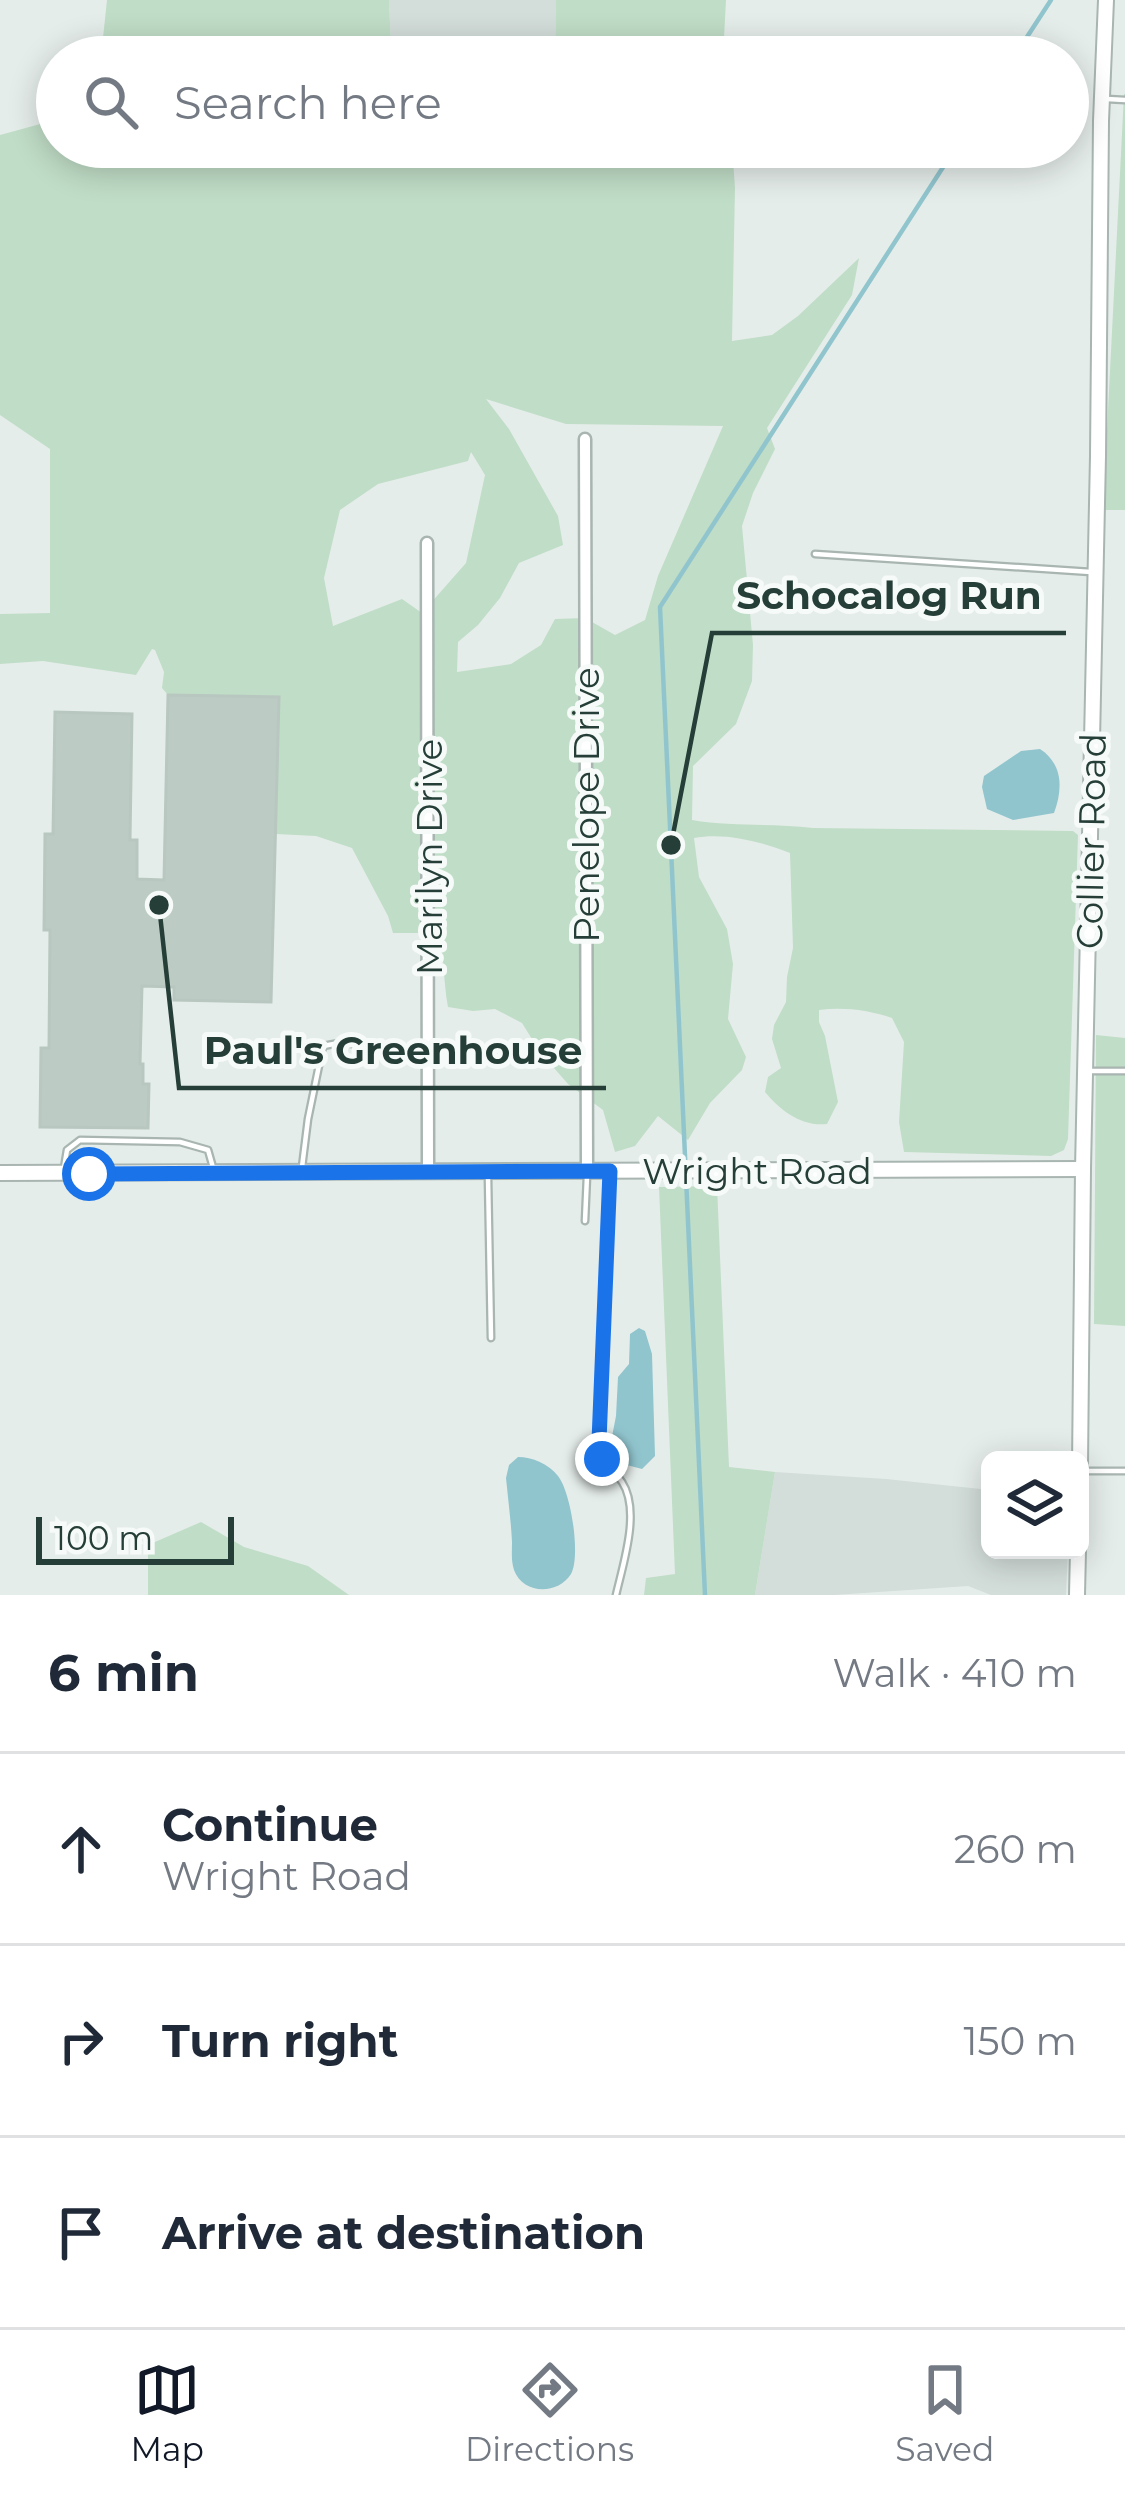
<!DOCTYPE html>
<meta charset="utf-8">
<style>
body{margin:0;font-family:Montserrat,sans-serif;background:#f6f6f7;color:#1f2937}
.controls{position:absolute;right:36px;bottom:36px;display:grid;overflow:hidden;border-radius:18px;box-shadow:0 6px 30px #0003}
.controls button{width:108px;height:108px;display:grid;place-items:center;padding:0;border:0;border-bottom:3px solid #e0e1e3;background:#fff;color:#1f2937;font:60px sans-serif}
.scale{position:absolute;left:36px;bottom:30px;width:198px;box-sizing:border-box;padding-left:12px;border:6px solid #253e37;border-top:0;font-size:33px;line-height:42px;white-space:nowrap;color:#253e37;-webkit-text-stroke:9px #f6faf8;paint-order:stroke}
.stop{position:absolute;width:36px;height:36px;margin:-27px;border:9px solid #1a73e8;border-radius:50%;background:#fff}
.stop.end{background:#1a73e8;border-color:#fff;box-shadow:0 3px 12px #0008}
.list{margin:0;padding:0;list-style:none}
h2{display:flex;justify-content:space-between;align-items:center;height:156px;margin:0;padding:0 48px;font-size:51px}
h2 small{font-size:39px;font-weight:400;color:#747a83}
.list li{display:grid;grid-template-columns:78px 1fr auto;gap:36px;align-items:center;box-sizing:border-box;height:192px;padding:0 48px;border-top:3px solid #e0e1e3}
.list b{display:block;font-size:45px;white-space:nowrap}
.list p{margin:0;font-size:39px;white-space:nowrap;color:#747a83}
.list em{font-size:39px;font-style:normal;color:#747a83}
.icon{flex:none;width:66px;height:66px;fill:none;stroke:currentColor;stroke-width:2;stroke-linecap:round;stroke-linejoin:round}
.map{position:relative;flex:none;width:1125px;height:1595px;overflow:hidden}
.search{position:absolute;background:#fff;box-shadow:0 6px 30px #0003;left:36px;right:36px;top:36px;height:132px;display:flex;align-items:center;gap:30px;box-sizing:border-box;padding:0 42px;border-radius:66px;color:#747a83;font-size:45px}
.sheet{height:732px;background:#fff}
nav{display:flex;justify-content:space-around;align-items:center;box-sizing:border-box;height:168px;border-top:3px solid #e0e1e3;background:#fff;font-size:33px;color:#747a83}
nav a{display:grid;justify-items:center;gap:6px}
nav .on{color:#111827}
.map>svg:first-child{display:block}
.built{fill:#d3ddd9}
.green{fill:#c0ddc7;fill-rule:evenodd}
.water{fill:#91c5ce}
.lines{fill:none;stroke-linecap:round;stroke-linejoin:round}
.stream{stroke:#91c5ce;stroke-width:4.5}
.building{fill:#bdcbc5;stroke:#b8c7c0;stroke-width:3}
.service-casing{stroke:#a8b5b1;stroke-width:9}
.minor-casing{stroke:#a8b5b1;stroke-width:15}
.tertiary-casing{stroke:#a8b5b1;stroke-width:18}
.service{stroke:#fff;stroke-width:4.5}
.minor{stroke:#fff;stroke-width:10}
.tertiary{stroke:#fff;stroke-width:14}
.route{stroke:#1a73e8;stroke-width:15}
.labels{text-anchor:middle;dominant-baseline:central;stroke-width:10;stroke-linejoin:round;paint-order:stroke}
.street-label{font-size:36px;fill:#253e37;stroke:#f6faf8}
.leader{fill:none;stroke:#253e37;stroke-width:4.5}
.callout-dot{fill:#253e37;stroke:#f6faf8;stroke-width:4.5}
.callout-label{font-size:39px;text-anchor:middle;font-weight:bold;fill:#253e37;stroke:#f6faf8;stroke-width:10;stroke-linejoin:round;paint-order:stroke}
</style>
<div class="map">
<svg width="1125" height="1595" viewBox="0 0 1125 1595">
<rect width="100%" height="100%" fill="#e5edea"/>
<g class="built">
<path d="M389,0H556L555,57H408L391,46Z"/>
<path d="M775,1472L886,1479L990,1490V1550H1068L1066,1595H991L968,1586L834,1595H755Z"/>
</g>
<g class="green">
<path d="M107,0H389L391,46L408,57H101Z"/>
<path d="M556,0H726L723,57H555Z"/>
<path d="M1124,94H1125V510H1103Z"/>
<path d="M44,123L57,125V147H732L735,188L732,341L772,335L798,316L859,258L852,295L767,428L775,449L753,493L742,526L753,645L752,681L736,724L693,766L692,820C732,827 773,823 813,828L1073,831L1078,835L1068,1139L1064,1150L1051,1156L904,1152L899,1122L904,1042L892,1018C868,1010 844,1007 819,1010V1022L825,1036L838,1102L827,1124C802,1127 781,1111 765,1092L768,1077L781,1068L772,1039L774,1025L786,1002L787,977L793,948L790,853C762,842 725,832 694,838L699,877L727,929L733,964L728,1019L746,1057L742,1070L710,1103L688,1140L658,1116L635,1146L615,1152L603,1110L568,1084L540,1052L522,1023L495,1009L473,1011L448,1007C443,982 445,957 438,933H393L388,916L352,848L316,836L276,834L279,697L168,695L162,688L164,672L155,650L152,649L136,675L43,661L0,664V614L50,613V449L0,415V135ZM486,399L566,424L723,426L658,576L645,620L615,635L585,618L555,619L541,645L511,664L457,672L458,642L478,625L500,598L519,563L563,545L558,516L509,429ZM471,452L485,475L466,563L422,613L402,599L333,626L324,578L340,510L378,484L468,461Z"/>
<path d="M1096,1035L1125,1038V1326L1094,1324Z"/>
<path d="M717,1186L729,1467L775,1472L755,1595H644L646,1578L675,1574L659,1187Z"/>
<path d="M201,1522L244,1547L308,1566L349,1595H148V1545Z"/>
</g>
<g class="water">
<path d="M1040,749C1063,764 1063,789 1054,813L1013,820L987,809L982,787L984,776L1021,751Z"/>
<path d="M639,1328L645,1331L652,1354L655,1456L642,1469L623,1464L609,1452L616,1416L618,1377L629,1364L630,1334Z"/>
<path d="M518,1457C532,1457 549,1464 558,1476C571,1492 581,1556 571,1574C558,1595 523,1595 514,1570C511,1561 512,1552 512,1542C511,1521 508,1499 506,1478L509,1465Z"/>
</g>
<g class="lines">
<g class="stream">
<path d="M1014,57L1051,0"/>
<path d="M705,1595L660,607L956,147"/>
</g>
</g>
<path class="building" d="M168,695L279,697L271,1002L174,1000V987L142,986L140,1064H143V1084H149L148,1128L40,1127L41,1048H49L50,930H44L45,834H53L55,712L132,714L130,840H137V879L164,880Z"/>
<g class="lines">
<defs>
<g id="service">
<path d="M1107,99L1125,100"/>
<path d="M815,554L1091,572"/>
<path d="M1086,1071H1125"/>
<path d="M302,1167L308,1119L323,1046L339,1043L428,1049"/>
<path d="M64,1168L67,1150L80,1140L180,1142L208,1150L214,1171"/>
<path d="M610,1174L599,1441C601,1465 610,1464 622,1482C641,1511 623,1564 616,1595"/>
<path d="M488,1177L491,1338"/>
<path d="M585,1221L587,1176"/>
<path d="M1083,1471H1125"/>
</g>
<g id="minor">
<path d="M585,439L587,1171"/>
<path d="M427,543L428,1171"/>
</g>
<g id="tertiary">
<path d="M0,1173L1083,1169"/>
<path d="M1080,1466L1083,1169L1098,456L1101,121L1106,0"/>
<path d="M1077,1595L1078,1550"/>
</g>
</defs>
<use href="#service" class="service-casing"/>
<use href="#minor" class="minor-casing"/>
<use href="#tertiary" class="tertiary-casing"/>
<use href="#service" class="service"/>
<use href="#minor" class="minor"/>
<use href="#tertiary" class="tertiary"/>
</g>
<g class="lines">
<path class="route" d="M89,1174L610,1171L599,1441L602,1459"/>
</g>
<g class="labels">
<g class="street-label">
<text transform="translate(586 805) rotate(-90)">Penelope Drive</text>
<text transform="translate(1091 841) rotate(-89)">Collier Road</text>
<text transform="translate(429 857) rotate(-90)">Marilyn Drive</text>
<text x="757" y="1171">Wright Road</text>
</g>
</g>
<path class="leader" d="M671 845L712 633H1066M159 905L179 1088H606"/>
<g class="callout-dot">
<circle cx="671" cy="845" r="12"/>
<circle cx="159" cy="905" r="12"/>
</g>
<g class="callout-label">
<text x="889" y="609">Schocalog Run</text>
<text x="393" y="1064">Paul's Greenhouse</text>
</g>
</svg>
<div class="controls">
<button><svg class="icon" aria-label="layers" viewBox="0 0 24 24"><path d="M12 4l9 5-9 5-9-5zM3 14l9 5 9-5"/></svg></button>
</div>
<div class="scale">100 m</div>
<div class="stop" style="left:89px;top:1174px"></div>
<div class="stop end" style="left:602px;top:1459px"></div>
<div class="search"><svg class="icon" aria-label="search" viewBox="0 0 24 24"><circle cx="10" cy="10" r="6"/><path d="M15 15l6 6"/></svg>Search here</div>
</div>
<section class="sheet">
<h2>6 min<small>Walk · 410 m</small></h2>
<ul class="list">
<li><svg class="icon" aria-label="ahead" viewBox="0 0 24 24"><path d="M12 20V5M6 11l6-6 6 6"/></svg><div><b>Continue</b><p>Wright Road</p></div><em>260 m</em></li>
<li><svg class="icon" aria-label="right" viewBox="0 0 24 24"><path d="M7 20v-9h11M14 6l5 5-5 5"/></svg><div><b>Turn right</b></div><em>150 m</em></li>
<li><svg class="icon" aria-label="arrive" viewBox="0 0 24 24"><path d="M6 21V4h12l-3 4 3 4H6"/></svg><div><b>Arrive at destination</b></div></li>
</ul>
</section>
<nav>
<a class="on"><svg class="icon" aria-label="map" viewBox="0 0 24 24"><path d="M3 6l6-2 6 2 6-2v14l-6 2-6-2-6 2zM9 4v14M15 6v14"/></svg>Map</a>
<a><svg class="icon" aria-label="directions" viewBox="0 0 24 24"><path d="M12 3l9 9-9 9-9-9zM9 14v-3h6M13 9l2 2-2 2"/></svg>Directions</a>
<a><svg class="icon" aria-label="saved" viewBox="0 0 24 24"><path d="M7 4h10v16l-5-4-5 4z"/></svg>Saved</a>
</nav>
